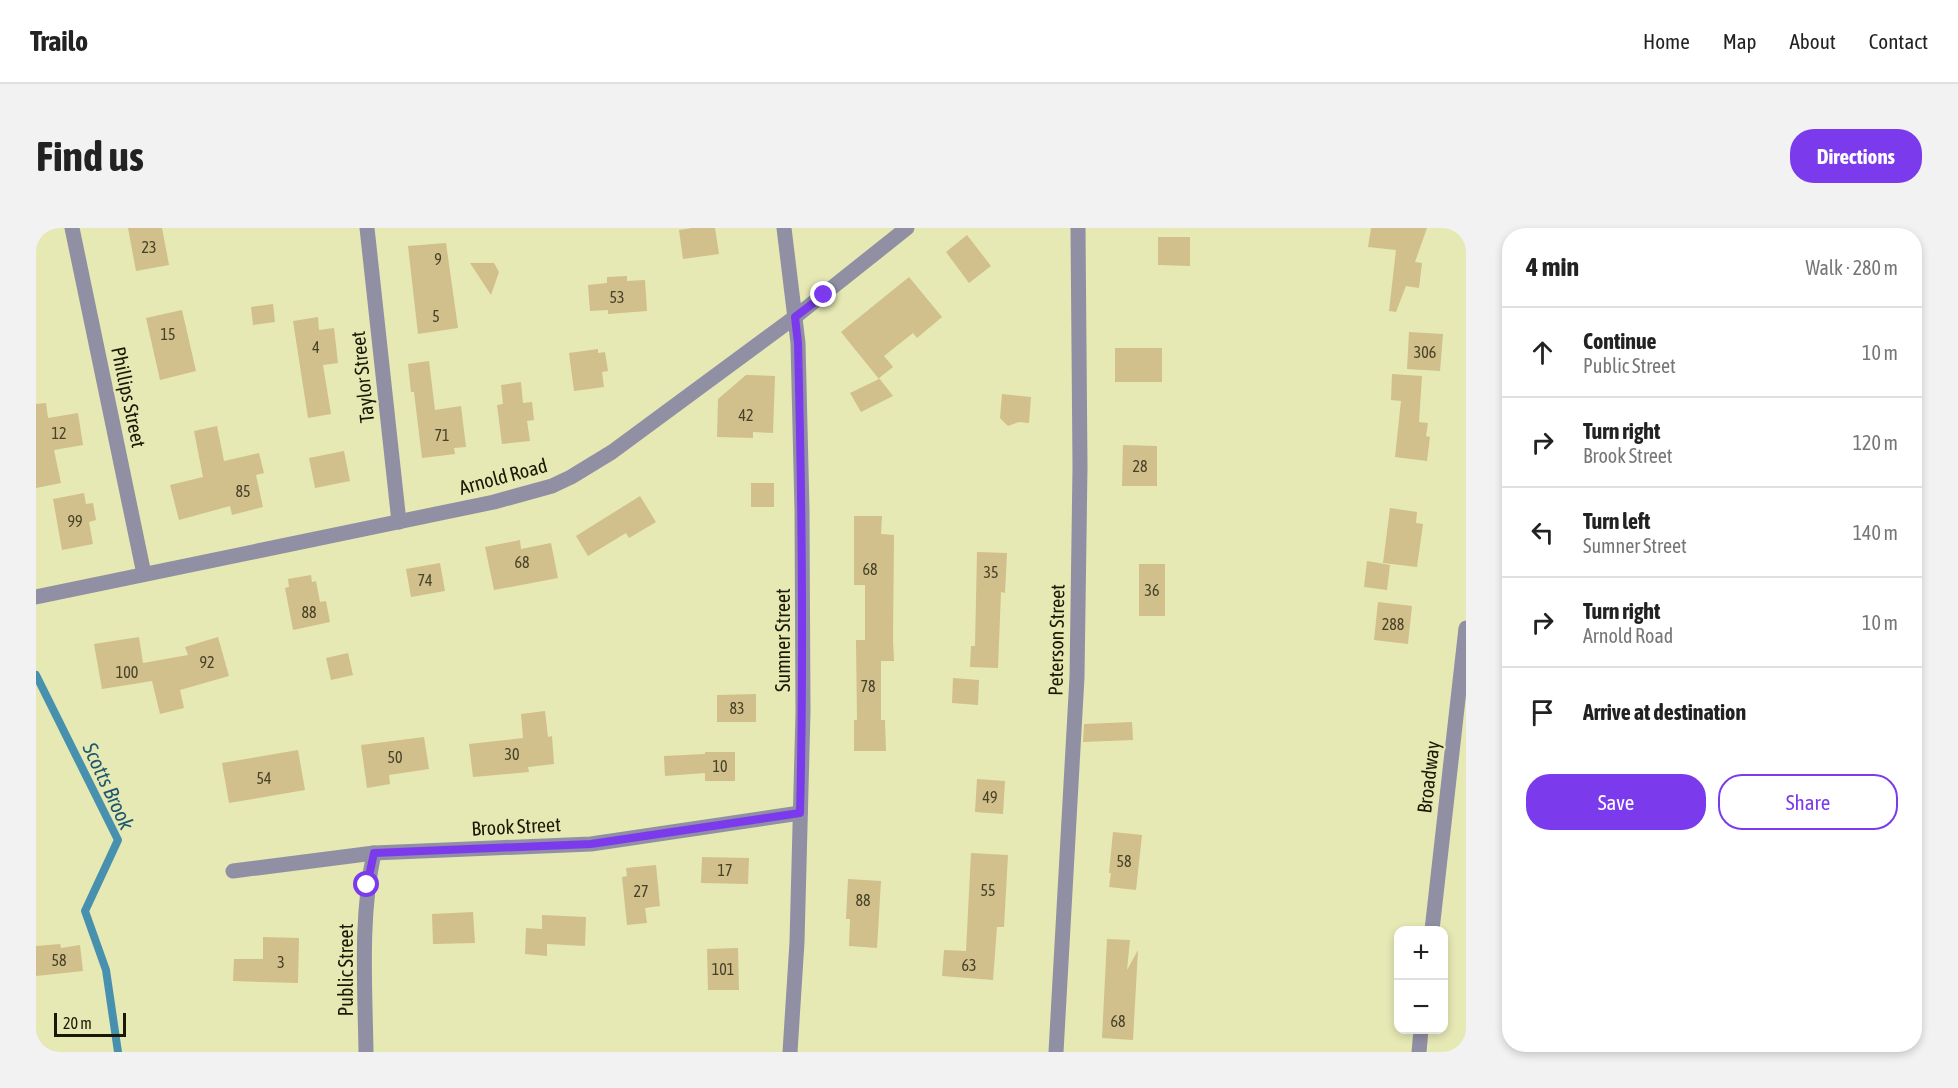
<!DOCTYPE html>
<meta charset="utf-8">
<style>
body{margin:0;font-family:"Asap Condensed",sans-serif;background:#f2f2f2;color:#222}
.controls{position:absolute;right:18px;bottom:18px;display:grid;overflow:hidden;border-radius:12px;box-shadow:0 3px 9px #0003}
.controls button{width:54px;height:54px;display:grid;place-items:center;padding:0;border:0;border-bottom:2px solid #e0e0e0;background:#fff;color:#222;font:30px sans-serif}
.scale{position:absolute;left:18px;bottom:15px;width:72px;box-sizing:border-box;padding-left:6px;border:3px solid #191906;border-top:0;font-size:16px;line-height:21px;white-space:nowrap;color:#191906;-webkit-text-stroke:4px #e6e9b4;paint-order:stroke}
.stop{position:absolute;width:18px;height:18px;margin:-14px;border:4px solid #7c3aed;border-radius:50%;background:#fff}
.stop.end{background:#7c3aed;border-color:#fff;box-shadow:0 2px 6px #0008}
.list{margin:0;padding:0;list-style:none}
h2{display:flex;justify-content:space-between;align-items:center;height:78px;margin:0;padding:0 24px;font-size:26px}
h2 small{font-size:20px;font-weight:400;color:#767676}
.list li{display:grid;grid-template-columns:39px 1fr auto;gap:18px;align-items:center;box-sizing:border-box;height:90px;padding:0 24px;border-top:2px solid #e0e0e0}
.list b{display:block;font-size:22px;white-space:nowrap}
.list p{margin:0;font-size:20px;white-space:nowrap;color:#767676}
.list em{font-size:20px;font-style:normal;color:#767676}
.actions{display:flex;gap:12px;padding:18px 24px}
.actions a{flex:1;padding:14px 0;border:2px solid #7c3aed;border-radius:24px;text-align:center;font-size:21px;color:#7c3aed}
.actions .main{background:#7c3aed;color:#fff}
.icon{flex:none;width:33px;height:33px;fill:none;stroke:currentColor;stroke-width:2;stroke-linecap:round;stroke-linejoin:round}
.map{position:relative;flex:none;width:1430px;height:824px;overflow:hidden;border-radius:24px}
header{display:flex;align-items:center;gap:36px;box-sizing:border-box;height:84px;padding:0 30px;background:#fff;border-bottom:2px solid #e0e0e0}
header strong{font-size:28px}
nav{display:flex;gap:33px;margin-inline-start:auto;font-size:21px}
.intro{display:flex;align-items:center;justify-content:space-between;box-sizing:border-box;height:144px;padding:0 36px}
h1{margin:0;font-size:42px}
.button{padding:15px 27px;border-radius:24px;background:#7c3aed;color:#fff;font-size:21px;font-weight:700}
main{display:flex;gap:36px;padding:0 36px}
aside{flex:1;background:#fff;border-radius:24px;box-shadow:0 3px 9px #0003}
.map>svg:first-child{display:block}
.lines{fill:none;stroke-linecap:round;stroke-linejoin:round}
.stream{stroke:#4791ae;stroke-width:8}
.building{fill:#d1bf8c}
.minor{stroke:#918fa4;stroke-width:15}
.tertiary{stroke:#918fa4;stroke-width:15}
.route{stroke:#7c3aed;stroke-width:8}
.labels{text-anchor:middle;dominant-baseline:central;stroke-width:4.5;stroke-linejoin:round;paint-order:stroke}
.number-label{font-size:16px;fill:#474228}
.street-label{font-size:20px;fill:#191906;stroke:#e6e9b4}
.water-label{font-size:21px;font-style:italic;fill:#1f5871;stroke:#e6e9b4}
</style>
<header>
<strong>Trailo</strong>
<nav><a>Home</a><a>Map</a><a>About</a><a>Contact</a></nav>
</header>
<div class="intro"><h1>Find us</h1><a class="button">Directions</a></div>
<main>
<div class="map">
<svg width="1430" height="824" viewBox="0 0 1430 824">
<rect width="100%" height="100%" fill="#e6e9b4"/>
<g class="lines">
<path class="stream" d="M0,447L82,612L49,683L70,742L82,824"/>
</g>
<g class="building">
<path d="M92,0H126L133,37L100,43Z"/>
<path d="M656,0H679L683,26L647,31L643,2Z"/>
<path d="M1335,0H1391L1379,34L1386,35L1383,60L1370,58L1360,84L1353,83L1360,22L1332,19Z"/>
<path d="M931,7L955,38L933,55L910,24Z"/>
<path d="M1122,9H1154V38L1122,37Z"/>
<path d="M410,15L422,100L382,106L372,18Z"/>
<path d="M434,35H458L463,44L455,67Z"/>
<path d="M591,48V53L609,52L611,83L572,86V82L554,83L552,57L571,55V49Z"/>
<path d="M873,49L906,89L881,110L877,105L848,128L857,139L843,150L857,168L825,184L814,165L843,151L805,104Z"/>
<path d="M237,76L239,94L217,97L215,79Z"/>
<path d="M146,82L160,143L124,152L110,90Z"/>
<path d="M282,89L283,102L298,100L302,135L287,137L295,186L272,190L257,93Z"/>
<path d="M1373,104L1407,106L1404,143L1371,141Z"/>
<rect x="1079" y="120" width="47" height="34"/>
<path d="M562,121V125L569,124L572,143L566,144L568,159L538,163L533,125Z"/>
<path d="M393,133L399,182L425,178L430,219L418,220L419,226L386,230L378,164H375L372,136Z"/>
<path d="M1356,146L1386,148L1383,194L1392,195L1390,208L1394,209L1391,233L1359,229L1365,173L1355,172Z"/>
<path d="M710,147L739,148L737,205L717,204V210L681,209L682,171Z"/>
<path d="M485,154L487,175L496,174L498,192L491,193L494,213L466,216L461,177L467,176L465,157Z"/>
<path d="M966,166L995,169L993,195L983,194L972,198L964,190Z"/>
<path d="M10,175L12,190L42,185L47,217L18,222L25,255L0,260V176Z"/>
<path d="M181,198L188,233L223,225L228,245L220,247L227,279L196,287L194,278L143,292L134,257L167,249L158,203Z"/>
<path d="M1087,217L1121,218V258H1086Z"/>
<path d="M308,223L314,253L279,260L273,230Z"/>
<rect x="715" y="255" width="23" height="24"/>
<path d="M48,265L50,276L57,275L60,292L53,294L57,316L26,322L17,271Z"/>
<path d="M604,268L620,294L593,310L590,305L552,328L540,308Z"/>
<path d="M1354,280L1381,284L1380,295L1387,296L1381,339L1347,335Z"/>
<path d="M818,288H846L845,306L858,307L857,412L858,433H845V492H849L850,523H818V492H821L820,412H829V357H818Z"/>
<path d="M484,312L485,321L515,315L522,350L458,362L449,319Z"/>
<path d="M941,324L971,325L969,365L965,364L962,440L934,439L935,418H939Z"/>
<path d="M1331,333L1354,337L1351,362L1328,359Z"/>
<path d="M404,335L409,363L375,369L370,341Z"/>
<rect x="1103" y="336" width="26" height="52"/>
<path d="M275,347L276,354L280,353L284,374L290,373L294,394L257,402L249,360L253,359L252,351Z"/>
<path d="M1342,374L1376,378L1372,416L1338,412Z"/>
<path d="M103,409L107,435L152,427L149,419L182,409L193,448L144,462L148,480L124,486L116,453L66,461L58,416Z"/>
<path d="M312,425L317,447L295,452L290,430Z"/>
<path d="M917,450L943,452L942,477L916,475Z"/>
<path d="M720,466V494H681V467Z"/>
<path d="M509,483L512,509L516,508L518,536L492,539L493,544L437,549L433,516L487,510L485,486Z"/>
<path d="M1096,494L1097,512L1047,514L1048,496Z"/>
<path d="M388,509L393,541L353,547L354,556L331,560L325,517Z"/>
<path d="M262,522L269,562L193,575L186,535Z"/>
<path d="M669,524H699V553H669V545L629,548L628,528L669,526Z"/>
<path d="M941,551L969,553L967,586L939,584Z"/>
<path d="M1077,604L1106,607L1100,662L1073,659L1075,645H1073Z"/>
<path d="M935,625L972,627L968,699H961L957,752L906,748L908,722L930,723Z"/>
<path d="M666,629L713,630L712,656L665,655Z"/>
<path d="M620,637L624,678L609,680L611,695L591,697L586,649L591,648L590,640Z"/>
<path d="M812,651L845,653L841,720L813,718L814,691H810Z"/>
<path d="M437,684L439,715L397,716L396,686Z"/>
<path d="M506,687L550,689L549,718L511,716V728L489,726L490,700L506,701Z"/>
<path d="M227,709L263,710L262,755L197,753L198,731H227Z"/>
<path d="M1071,711L1094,712L1091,742L1102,722L1097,812L1066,810Z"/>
<path d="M24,716L25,720L44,717L47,743L0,748V718Z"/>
<path d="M702,720L703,762H672L671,721Z"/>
</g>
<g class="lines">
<g class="minor">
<path d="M36,0L108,346"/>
<path d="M331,0L363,294"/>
<path d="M748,0L762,115L766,282L767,484L761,714L754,824"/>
<path d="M0,369L458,274L516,258L535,249L576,224L759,89L871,0"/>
<path d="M197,643L338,625L555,616L764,585"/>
<path d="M330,824C329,758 324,689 338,625"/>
<path d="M1020,824L1041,449L1044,239L1042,0"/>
</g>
<g class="tertiary">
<path d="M1396,702L1430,400"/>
<path d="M1383,824L1385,802"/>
</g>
</g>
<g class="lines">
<path class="route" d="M331,657L338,625L555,616L764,585C768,428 766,272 762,115L759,89L788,67"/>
</g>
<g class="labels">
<g class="number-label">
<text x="113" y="19">23</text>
<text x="402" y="31">9</text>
<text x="581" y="69">53</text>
<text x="400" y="88">5</text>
<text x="132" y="106">15</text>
<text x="280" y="119">4</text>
<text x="1389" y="124">306</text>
<text x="710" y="187">42</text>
<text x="23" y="205">12</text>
<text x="406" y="207">71</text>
<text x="1104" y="238">28</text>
<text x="207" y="263">85</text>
<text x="39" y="293">99</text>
<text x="486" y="334">68</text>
<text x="834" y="341">68</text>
<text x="955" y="344">35</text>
<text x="389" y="352">74</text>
<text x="1116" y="362">36</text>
<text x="273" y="384">88</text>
<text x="1357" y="396">288</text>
<text x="171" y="434">92</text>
<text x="91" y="444">100</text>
<text x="832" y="458">78</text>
<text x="701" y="480">83</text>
<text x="476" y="526">30</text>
<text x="359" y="529">50</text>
<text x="684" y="538">10</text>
<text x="228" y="550">54</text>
<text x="954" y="569">49</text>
<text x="1088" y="633">58</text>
<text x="689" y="642">17</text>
<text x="952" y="662">55</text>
<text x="605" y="663">27</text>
<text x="827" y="672">88</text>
<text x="23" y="732">58</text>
<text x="245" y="734">3</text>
<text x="933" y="737">63</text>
<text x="687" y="741">101</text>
<text x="1082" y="793">68</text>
</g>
<g class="street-label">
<text transform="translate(326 149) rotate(-96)">Taylor Street</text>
<text transform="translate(93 169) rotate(78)">Phillips Street</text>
<text transform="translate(467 248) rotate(-15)">Arnold Road</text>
<text transform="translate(746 412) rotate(-90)">Sumner Street</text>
<text transform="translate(1020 412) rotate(-89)">Peterson Street</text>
<text transform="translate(1392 549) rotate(-83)">Broadway</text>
<text transform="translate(480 598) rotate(-3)">Brook Street</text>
<text transform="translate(309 742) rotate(-90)">Public Street</text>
</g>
<g class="water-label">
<text transform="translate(73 558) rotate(65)">Scotts Brook</text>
</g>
</g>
</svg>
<div class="controls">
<button>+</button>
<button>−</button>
</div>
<div class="scale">20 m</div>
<div class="stop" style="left:331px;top:657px"></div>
<div class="stop end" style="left:788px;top:67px"></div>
</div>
<aside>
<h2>4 min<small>Walk · 280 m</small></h2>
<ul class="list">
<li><svg class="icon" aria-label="ahead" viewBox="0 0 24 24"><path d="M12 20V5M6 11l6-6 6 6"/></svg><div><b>Continue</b><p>Public Street</p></div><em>10 m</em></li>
<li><svg class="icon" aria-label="right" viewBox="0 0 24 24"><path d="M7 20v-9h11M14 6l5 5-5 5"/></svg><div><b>Turn right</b><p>Brook Street</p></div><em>120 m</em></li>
<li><svg class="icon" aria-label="left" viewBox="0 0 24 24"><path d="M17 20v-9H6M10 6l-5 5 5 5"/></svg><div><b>Turn left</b><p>Sumner Street</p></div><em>140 m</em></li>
<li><svg class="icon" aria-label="right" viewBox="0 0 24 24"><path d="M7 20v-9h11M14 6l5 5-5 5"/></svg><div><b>Turn right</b><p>Arnold Road</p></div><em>10 m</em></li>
<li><svg class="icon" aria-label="arrive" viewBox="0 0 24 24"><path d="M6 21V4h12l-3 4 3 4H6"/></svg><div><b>Arrive at destination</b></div></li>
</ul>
<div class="actions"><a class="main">Save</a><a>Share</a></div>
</aside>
</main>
